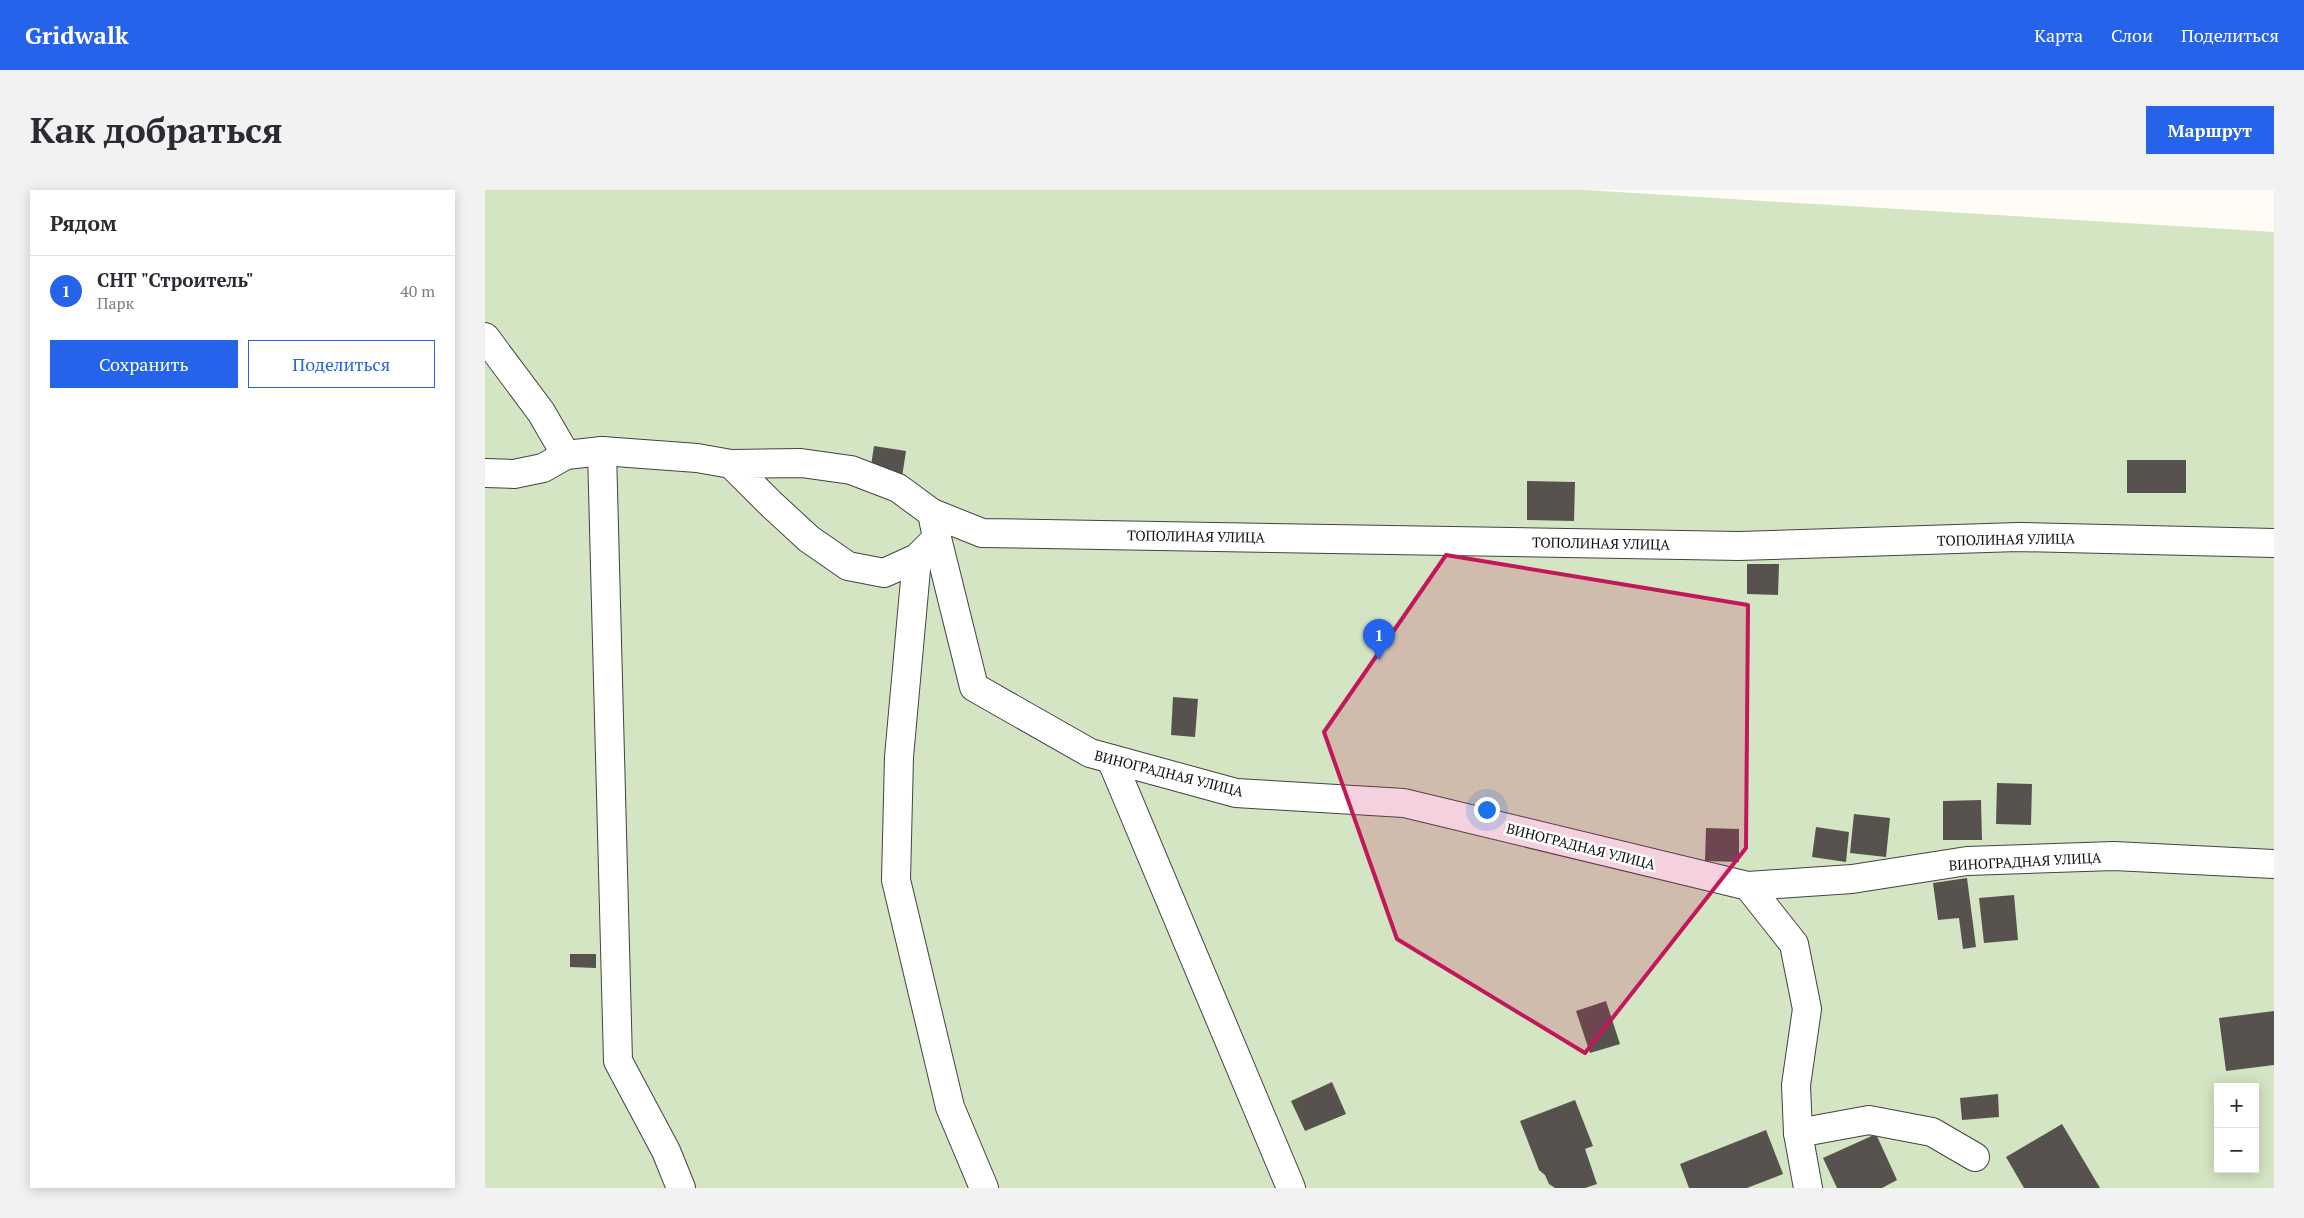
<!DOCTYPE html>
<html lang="ru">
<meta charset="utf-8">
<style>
body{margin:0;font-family:"PT Serif",serif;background:#f2f2f3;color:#2b2b33}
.controls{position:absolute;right:15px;bottom:15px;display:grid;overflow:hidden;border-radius:0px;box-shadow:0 2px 12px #0003}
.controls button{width:45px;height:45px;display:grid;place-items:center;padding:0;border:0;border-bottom:1px solid #e1e1e2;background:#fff;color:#2b2b33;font:25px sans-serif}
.you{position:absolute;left:1001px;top:619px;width:18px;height:18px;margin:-12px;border:4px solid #fff;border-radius:50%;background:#1a73e8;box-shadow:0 0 0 8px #1a73e833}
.badge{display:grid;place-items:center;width:32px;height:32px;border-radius:50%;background:#2563eb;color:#fff;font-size:16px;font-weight:700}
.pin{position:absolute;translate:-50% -41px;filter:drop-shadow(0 1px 2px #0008)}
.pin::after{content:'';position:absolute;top:26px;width:18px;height:15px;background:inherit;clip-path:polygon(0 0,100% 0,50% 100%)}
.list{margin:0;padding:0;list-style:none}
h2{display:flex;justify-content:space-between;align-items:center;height:65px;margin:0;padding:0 20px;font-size:21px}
h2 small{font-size:16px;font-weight:400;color:#7c7c81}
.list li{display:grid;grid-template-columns:32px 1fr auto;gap:15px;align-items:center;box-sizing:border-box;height:70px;padding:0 20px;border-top:1px solid #e1e1e2}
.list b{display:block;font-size:19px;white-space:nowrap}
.list p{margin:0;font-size:16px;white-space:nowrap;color:#7c7c81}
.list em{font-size:16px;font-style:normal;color:#7c7c81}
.actions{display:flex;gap:10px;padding:15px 20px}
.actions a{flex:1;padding:11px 0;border:1px solid #2563eb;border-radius:0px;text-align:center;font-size:18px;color:#2563eb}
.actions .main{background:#2563eb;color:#fff}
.map{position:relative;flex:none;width:1789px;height:998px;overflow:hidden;border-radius:0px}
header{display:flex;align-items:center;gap:30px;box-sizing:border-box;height:70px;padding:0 25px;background:#2563eb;color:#fff}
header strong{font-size:24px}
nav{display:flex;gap:28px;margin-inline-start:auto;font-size:18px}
.intro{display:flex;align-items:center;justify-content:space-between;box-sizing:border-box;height:120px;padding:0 30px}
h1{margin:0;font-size:35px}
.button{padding:12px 22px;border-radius:0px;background:#2563eb;color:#fff;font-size:18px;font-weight:700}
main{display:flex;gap:30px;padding:0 30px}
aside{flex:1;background:#fff;border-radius:0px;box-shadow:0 2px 12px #0003}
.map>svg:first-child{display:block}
.green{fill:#d3e5c2;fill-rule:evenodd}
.building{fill:#58524e}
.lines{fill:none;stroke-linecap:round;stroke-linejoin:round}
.minor-casing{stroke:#434343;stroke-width:30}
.minor{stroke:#fff;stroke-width:28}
.marked{fill:#c2185b;fill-opacity:0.2;stroke:#c2185b;stroke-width:4;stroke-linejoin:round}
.labels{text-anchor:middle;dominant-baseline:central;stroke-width:5;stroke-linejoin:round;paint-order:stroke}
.street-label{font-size:14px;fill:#101010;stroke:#fff}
</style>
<header>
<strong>Gridwalk</strong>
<nav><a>Карта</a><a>Слои</a><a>Поделиться</a></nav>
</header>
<div class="intro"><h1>Как добраться</h1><a class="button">Маршрут</a></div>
<main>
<aside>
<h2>Рядом<small></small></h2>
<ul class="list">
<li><span class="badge">1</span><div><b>СНТ &quot;Строитель&quot;</b><p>Парк</p></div><em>40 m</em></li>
</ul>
<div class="actions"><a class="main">Сохранить</a><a>Поделиться</a></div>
</aside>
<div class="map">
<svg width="1789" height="998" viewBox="0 0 1789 998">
<rect width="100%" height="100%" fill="#fefcf5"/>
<path class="green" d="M0,0H1100L1789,42V998H0ZM1733,897H1770V979H1733Z"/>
<g class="building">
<path d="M389,256L421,261L417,287L385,282Z"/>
<rect x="1642" y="270" width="59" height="33"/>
<path d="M1042,291L1090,292L1089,331L1042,330Z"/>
<path d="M1262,374H1294L1293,405L1262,404Z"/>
<path d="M688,507L713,509L710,547L686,545Z"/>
<path d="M1512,593L1547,594L1546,635L1511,634Z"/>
<path d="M1496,610L1497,650H1458V611Z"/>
<path d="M1369,624L1405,628L1401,667L1365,663Z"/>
<path d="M1331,637L1364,642L1361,672L1327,667Z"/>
<path d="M1221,638L1254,639V672L1220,671Z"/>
<path d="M1482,688L1491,757L1478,759L1474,728L1453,730L1448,693Z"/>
<path d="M1529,705L1533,750L1499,753L1494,708Z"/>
<path d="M85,764H111V778L85,777Z"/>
<path d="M1121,811L1135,854L1105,863L1091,821Z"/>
<path d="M1789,821V875L1741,881L1734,828Z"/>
<path d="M847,892L861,924L820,941L806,911Z"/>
<path d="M1513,904L1514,927L1477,930L1475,908Z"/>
<path d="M1090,910L1108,956L1100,959L1112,994L1100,998H1070L1064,994L1060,985L1054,980L1035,931Z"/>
<path d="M1577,934L1615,998H1539L1521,967Z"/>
<path d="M1281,940L1298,984L1262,998H1204L1195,974Z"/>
<path d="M1391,944L1412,990L1397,998H1352L1338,968Z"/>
</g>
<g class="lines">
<defs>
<g id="minor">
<path d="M0,147L56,222L81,265"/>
<path d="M117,261L133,871L181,961L196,998"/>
<path d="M0,283L29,284L58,278L81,265L117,261L212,268L246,274L316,273L366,280L413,298L447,323L452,348L432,368L399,383L363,376L324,349L285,313L246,274"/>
<path d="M447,323L497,343L1254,356L1533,347L1789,353"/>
<path d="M452,348L489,497L605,563L751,603L919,613L1263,696L1367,689L1482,671L1629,666L1789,674"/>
<path d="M432,368L414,567L411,690L465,917L499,998"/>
<path d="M626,569L806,998"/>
<path d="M1263,696L1309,754L1322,819L1311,895L1313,943L1323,998"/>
<path d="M1313,943L1384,930L1447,942L1490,967"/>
</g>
</defs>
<use href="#minor" class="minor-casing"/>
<use href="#minor" class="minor"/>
</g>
<path class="marked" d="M961,365L1263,415L1261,658L1100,863L912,749L839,542Z"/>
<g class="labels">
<g class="street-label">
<text transform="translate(711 346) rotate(1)">ТОПОЛИНАЯ УЛИЦА</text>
<text transform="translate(1521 349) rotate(-1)">ТОПОЛИНАЯ УЛИЦА</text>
<text transform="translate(1116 353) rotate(1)">ТОПОЛИНАЯ УЛИЦА</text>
<text transform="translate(684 583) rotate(14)">ВИНОГРАДНАЯ УЛИЦА</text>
<text transform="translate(1096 656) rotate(14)">ВИНОГРАДНАЯ УЛИЦА</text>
<text transform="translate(1540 671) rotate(-3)">ВИНОГРАДНАЯ УЛИЦА</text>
</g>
</g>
</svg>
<div class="controls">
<button>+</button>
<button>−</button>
</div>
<div class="you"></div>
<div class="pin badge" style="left:894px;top:470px">1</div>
</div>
</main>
